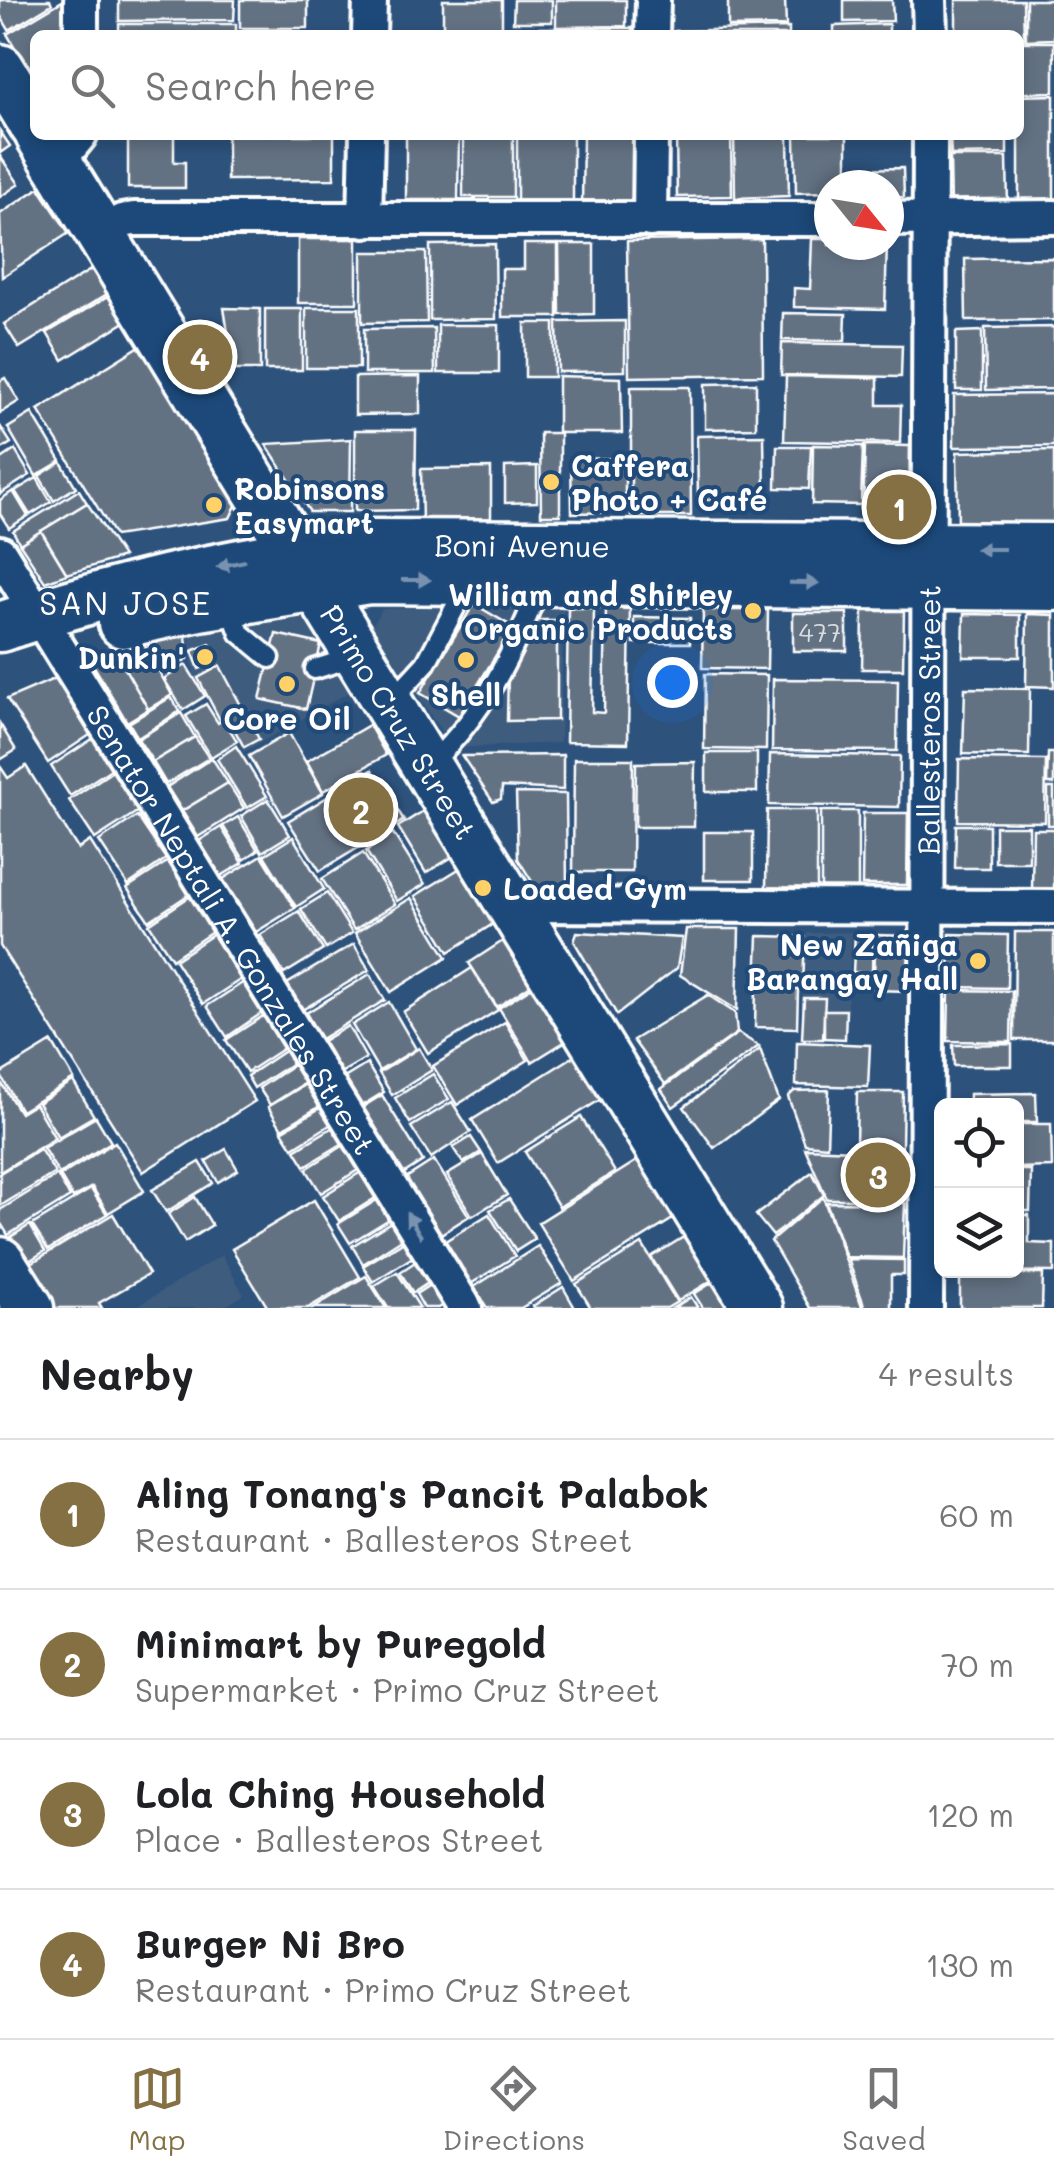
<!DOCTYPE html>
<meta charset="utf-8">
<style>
body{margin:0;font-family:Mali,sans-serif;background:#f2f2f2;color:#202124}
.controls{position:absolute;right:30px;bottom:30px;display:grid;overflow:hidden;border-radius:15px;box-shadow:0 5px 15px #0003}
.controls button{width:90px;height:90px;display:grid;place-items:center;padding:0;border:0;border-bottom:2px solid #e0e0e0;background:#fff;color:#202124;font:50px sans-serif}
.compass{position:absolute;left:814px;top:170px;width:90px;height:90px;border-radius:50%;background:#fff;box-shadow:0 5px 15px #0003;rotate:120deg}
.you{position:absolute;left:672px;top:682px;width:35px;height:35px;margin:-25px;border:8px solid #fff;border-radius:50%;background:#1a73e8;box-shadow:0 0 0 15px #1a73e833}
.badge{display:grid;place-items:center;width:65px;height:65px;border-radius:50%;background:#847042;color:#fff;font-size:32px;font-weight:700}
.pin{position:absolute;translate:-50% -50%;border:5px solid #fff;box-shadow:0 2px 10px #0006}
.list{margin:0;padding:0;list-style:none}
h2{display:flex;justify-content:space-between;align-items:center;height:130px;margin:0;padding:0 40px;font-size:42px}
h2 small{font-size:32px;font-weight:400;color:#757577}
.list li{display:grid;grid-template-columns:65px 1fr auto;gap:30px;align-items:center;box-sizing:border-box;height:150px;padding:0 40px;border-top:2px solid #e0e0e0}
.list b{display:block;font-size:38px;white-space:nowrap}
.list p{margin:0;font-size:32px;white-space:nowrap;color:#757577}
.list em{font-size:32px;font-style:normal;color:#757577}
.icon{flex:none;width:55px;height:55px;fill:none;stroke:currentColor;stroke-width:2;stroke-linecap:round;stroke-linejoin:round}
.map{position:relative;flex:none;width:1054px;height:1308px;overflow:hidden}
.search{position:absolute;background:#fff;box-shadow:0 5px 15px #0003;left:30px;right:30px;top:30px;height:110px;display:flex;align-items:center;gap:25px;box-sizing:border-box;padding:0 35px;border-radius:15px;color:#757577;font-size:38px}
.sheet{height:730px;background:#fff}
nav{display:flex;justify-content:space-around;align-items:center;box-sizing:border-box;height:140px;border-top:2px solid #e0e0e0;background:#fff;font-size:28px;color:#757577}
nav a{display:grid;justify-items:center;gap:5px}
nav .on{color:#847042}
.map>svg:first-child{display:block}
.built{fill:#3e5c7e}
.building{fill:#647283;stroke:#fff;stroke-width:2.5}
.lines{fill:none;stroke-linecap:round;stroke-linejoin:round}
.lane-casing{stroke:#fff;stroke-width:25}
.street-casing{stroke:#fff;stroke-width:40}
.secondary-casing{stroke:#fff;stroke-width:55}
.lane{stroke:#1f4a7a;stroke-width:18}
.street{stroke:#1f4a7a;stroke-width:32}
.secondary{stroke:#1f4a7a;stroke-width:48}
.oneway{fill:#7992af}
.poi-dot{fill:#ffd166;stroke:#1f4a7a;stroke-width:4}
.labels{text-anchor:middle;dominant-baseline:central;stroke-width:8;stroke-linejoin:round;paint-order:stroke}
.number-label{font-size:25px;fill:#d8dce0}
.poi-label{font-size:30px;font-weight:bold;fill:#fff;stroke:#1f4a7a;text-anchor:start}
.street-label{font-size:30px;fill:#fff;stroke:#1f4a7a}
.neighbourhood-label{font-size:32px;letter-spacing:2.5px;fill:#fff;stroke:#1f4a7a}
</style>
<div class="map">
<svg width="1054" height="1308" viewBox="0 0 1054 1308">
<rect width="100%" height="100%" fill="#2d527c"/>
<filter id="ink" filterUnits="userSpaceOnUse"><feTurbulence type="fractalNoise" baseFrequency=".01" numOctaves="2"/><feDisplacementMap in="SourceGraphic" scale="20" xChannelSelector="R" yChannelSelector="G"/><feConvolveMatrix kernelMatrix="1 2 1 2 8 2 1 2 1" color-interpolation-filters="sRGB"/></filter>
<g filter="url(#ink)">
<g class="built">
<path d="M564,599L560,743L452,748L372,626L382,609Z"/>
<path d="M299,611L353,690L244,752L227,718L218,722L194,675L187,626Z"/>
<path d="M852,932L845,1040H800L807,933Z"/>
<path d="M222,1255L244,1295L222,1308H134Z"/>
</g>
<g class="building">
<path d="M0,0H50L52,4L9,30L0,15Z"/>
<path d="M64,0L72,13L71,35H35V82L7,34Z"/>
<path d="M119,0H235L234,20L119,21Z"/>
<rect x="240" y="0" width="68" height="28"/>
<rect x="443" y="0" width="59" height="29"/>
<path d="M514,0H552V22H513Z"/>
<path d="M556,0H626V26L556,27Z"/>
<path d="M728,0H785L786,26L728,27Z"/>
<path d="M844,0H892L893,21L844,22Z"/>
<path d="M956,0H1023L1024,39L1019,35H956Z"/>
<path d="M1026,0H1054V39L1026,40Z"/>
<rect x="119" y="24" width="117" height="11"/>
<path d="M889,24V35H834V26Z"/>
<rect x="513" y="28" width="119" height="7"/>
<path d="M789,28V35H675V31Z"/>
<rect x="398" y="33" width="61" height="2"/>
<rect x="462" y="33" width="49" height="2"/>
<path d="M1019,42H1054V92L1019,93Z"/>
<path d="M1054,95V201L1019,202V96Z"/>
<path d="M0,131L10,146L0,153Z"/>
<path d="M128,135H174V162H185V188H128Z"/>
<path d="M227,135H334V179L227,180Z"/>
<path d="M406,135H459L458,200H406Z"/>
<rect x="463" y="135" width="50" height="62"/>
<path d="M517,135H573V201L517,202Z"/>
<path d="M583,135H633V204L582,205Z"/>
<path d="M676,135H731L732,196L677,197Z"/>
<path d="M734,135H788L789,196L735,198Z"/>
<path d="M795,135H847V185H829V192L796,193Z"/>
<path d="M950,135H1007V154L951,155Z"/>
<path d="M0,156L19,184L0,197Z"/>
<path d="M950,157H1007L1008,206H951Z"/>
<path d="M903,168L904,197L889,198V185H851V169Z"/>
<path d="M39,188L69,233L2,277L0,214Z"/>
<rect x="298" y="239" width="59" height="64"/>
<path d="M762,239L763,375L629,377L627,241Z"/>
<path d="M812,239H829V245H887L885,309L794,307V288L810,289Z"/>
<path d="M495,244L496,319L430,320V245Z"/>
<path d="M524,244H558V317H502V269H524Z"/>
<path d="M559,244H594V314L560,315Z"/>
<path d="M362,252H426L427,322L362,323Z"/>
<path d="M1054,258V320L966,321L965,259Z"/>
<path d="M92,269L107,294L19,348L4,324Z"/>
<path d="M112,294L128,320L63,360L47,333Z"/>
<path d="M224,308L260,309V370H234Z"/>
<rect x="306" y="308" width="53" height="60"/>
<rect x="265" y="309" width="37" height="61"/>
<path d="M783,313L846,314L845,341L782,340Z"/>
<path d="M625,321V371L558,372L557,322Z"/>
<rect x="525" y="323" width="29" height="54"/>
<rect x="438" y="325" width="61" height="48"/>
<path d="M1054,327V389L986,390L985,328Z"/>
<path d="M434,328L435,373H364V329Z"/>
<path d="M982,331V390H956V332Z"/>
<path d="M782,343L902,345L901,377L781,375Z"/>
<path d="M143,344L239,499L230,518L115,536L38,410Z"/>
<path d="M420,376V414L355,415V377Z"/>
<path d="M558,376L621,378L622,433H558Z"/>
<path d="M786,376L878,378V405H901L900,443L784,441Z"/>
<path d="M5,378L19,401L0,413V381Z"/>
<path d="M756,383V428L705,429V384Z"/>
<path d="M631,387H690L691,516H631Z"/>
<path d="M1054,394V446L954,447V395Z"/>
<path d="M32,413L61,461L36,476L8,428Z"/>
<path d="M0,426L11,443L0,450Z"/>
<path d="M355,430H416L415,510L355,511Z"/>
<path d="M540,433H560V515H541Z"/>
<path d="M764,435L765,499L698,500L697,436Z"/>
<path d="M351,439L350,512H310L266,444Z"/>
<path d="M813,445L863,446L861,505L812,504Z"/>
<path d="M865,445L910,446L909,518L863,517Z"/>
<path d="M777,446H811L809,489L776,488Z"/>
<path d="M15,450L30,475L0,494V460Z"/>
<path d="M1054,450V525L958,527L957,452Z"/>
<path d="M625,458V512L572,513L571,459Z"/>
<path d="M61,462L76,487L54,501L39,476Z"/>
<path d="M537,466V502L505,503V467Z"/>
<path d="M491,468V524H422L421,469Z"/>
<path d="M37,478L51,502L30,515L15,491Z"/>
<path d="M79,490L87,503L20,544L13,531Z"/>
<path d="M13,491L28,516L9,528L0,514V500Z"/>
<path d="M87,503L123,557L67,574L41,531Z"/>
<path d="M41,531L67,574L45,582L20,544Z"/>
<path d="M474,604L513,627L459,716L420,693Z"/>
<path d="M568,608H594L592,712L604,713L606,608L630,609L628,743L566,742Z"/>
<path d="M703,610H768L767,669L702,668Z"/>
<path d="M863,611H904L903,669H862Z"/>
<rect x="793" y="613" width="54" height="38"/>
<path d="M964,614L1020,615V657H963Z"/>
<path d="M1027,614L1054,615V687L1026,686Z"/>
<path d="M634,617L690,618V643H634Z"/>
<path d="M536,620H557V720L507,721L508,669Z"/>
<path d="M179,621L186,635L188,659L164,672L142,635Z"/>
<path d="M276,634L321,644L306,709L260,699Z"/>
<path d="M139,635L172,695L148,709L113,648Z"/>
<path d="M210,644L217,662L199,669L192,651Z"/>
<path d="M113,648L148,709L127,722L89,658Z"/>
<path d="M186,665L205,696L183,710L164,679Z"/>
<path d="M220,666L259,739L244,747L227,716L220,720L198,678Z"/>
<path d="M705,674L767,675L766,750L704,749Z"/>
<path d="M56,678L93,733L48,763L7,699Z"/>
<path d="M773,679L898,680L897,751L772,750Z"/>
<path d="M965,688L1030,689L1029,755L963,754Z"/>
<path d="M171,697L180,711L138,738L129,723Z"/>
<path d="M206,704L218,723L224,720L237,741L211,757L186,716Z"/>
<path d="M181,713L195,737L153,762L138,739Z"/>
<path d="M0,724L16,750L0,760Z"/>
<path d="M369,725L386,755L323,791L307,761Z"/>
<path d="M289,733L323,793L283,816L249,756Z"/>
<path d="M195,737L209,758L166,784L153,762Z"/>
<path d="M94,738L114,767L70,796L51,766Z"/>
<path d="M236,746L267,796L247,808L217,759Z"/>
<rect x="706" y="753" width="51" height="39"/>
<path d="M1048,753H1054V784H1047Z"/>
<path d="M770,754L900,756L899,807L769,805Z"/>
<path d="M563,755V790L502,787L501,799L493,802L462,756Z"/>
<path d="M212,758L228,783L182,811L167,787Z"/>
<path d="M574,759H633L632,872H573Z"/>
<path d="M959,759L1046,760L1045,822L958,821Z"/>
<path d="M695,762L694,827H635L636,763Z"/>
<path d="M0,766L8,778L26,766L78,849L90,841L255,1101L143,1172L0,946Z"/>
<path d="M114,770L140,810L95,839L69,800Z"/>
<path d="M372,770L404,820L320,871L288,821Z"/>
<path d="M228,783L244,808L198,837L182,811Z"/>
<rect x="1048" y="788" width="6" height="37"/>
<path d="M516,793L566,794L567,888H536L518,859Z"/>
<path d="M268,799L290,835L262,852L241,816Z"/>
<path d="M428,808L457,854L426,873L398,827Z"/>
<path d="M767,810H817V889H766Z"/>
<rect x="821" y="811" width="37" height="77"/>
<path d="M863,813H908L907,885H862Z"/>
<path d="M137,816L166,859L128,885L99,841Z"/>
<path d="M238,817L258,850L244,860L223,826Z"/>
<path d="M956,825H989V868H955Z"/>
<rect x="995" y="826" width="34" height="36"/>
<path d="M221,827L243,863L221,876L199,841Z"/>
<path d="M1033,829H1054V889H1032Z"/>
<rect x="704" y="832" width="49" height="48"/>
<path d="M393,833L425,884L397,901L366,851Z"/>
<path d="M293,837L324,889L296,907L264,855Z"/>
<path d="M363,853L395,904L354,930L322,879Z"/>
<path d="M262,855L295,908L256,932L223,879Z"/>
<path d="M170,860L191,893L149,921L127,888Z"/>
<path d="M462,867L496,922L449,952L415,896Z"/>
<path d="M327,893L352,933L326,949L301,909Z"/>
<path d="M192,895L215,930L172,959L149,924Z"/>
<path d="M411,898L447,957L391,992L355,933Z"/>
<path d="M299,911L323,950L284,974L260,935Z"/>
<path d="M686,929H739L737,1010L680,975Z"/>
<path d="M217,932L246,976L203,1004L175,960Z"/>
<path d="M577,932L682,938L677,968L617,1015L574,941Z"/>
<path d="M1015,932H1054V1040H1014Z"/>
<path d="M855,933H873L872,973L853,972Z"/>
<path d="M950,934L1008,935L1007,988L949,987Z"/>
<path d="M876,935L910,936L908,991L873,990Z"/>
<path d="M758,936L805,937L803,986L756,985Z"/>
<path d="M509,937L537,981L497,1007L469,963Z"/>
<path d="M354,944L369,970L302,1010L287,984Z"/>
<path d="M472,968L498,1010L428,1053L403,1012Z"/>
<path d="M370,974L385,1000L321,1039L306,1013Z"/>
<path d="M247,980L266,1010L227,1037L207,1006Z"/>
<path d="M540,982L574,1036L532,1062L499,1008Z"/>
<path d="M756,988L798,989L797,1028L755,1027Z"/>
<path d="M949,990L1012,991L1011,1042L948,1041Z"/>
<path d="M708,995L735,1013L737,1033L665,1084L633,1040Z"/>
<path d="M804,998H825L823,1039H802Z"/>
<path d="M389,1002L416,1049L379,1071L352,1025Z"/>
<path d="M824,1010H846L845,1039L824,1038Z"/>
<path d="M266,1014L287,1046L247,1072L226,1040Z"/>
<path d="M505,1022L528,1060L457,1105L433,1066Z"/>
<path d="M348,1026L366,1058L337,1075L319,1043Z"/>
<path d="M738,1033L759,1046L673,1107L661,1089Z"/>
<path d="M52,1042L74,1079L21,1111L0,1074Z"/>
<path d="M797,1042L870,1045L868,1087L796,1085Z"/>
<path d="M1012,1044V1066H954L953,1045Z"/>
<path d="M419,1048L432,1070L392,1095L379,1073Z"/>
<path d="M760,1049L779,1100L714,1148L684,1107Z"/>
<path d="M286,1050L294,1062L254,1088L247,1076Z"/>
<path d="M584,1050L611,1093L498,1163L472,1120Z"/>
<path d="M296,1063L308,1081L270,1105L259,1088Z"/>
<path d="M367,1064L384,1092L358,1108L341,1080Z"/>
<path d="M433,1074L449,1099L410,1123L395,1098Z"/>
<path d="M0,1081L20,1113L35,1104L55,1138L0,1172Z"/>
<path d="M73,1081L94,1116L58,1137L38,1103Z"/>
<path d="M306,1084L320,1106L282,1129L268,1107Z"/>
<path d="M829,1090L827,1146L805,1144L788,1097L794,1091Z"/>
<path d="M857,1092H903L902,1147L856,1146Z"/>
<path d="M1036,1093L1037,1122H1016V1106H969V1094Z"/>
<path d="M382,1095L423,1161L403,1174L361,1108Z"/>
<path d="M452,1102L471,1132L431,1158L411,1127Z"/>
<path d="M322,1107L333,1123L293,1148L282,1131Z"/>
<path d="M96,1117L111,1142L59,1174L43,1148Z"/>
<path d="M581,1117L615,1172L559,1207L525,1152Z"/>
<path d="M1016,1124H1051L1052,1167L1016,1168Z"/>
<path d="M335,1126L345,1142L305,1166L295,1150Z"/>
<path d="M471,1137L481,1152L463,1163L453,1148Z"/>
<path d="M115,1142L144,1191L108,1213L92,1187L73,1198L60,1176Z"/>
<path d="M346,1144L361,1168L321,1193L306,1169Z"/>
<path d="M805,1148L853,1150V1199H827Z"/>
<path d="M40,1149L55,1173L0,1206V1173Z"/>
<path d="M226,1149L238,1170L218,1182L206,1161Z"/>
<path d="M856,1151H901L900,1200L855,1199Z"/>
<path d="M482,1154L507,1195L472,1216L447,1175Z"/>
<path d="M643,1157L679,1215L574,1281L538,1223Z"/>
<path d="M434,1160L469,1216L441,1234L406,1178Z"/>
<path d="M200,1162L213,1183L166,1212L152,1190Z"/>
<path d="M364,1170L380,1195L339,1221L323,1196Z"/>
<path d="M1016,1170H1031L1030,1211H1016Z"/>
<path d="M812,1172L824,1195L773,1236L756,1215Z"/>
<path d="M57,1175L70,1197L8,1235L0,1222V1210Z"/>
<path d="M91,1189L107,1214L48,1250L32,1225Z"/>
<path d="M195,1197L212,1225L185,1242L168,1214Z"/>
<path d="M823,1197L862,1306L860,1308H810L771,1241Z"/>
<path d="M380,1198L391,1218L350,1243L338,1224Z"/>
<path d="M509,1199L535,1239L516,1251L490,1210Z"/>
<path d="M314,1200L360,1277L308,1308H268L232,1249Z"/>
<path d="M826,1202L905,1203L903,1258L846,1257Z"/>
<path d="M113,1214L149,1274L99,1303L102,1308H54L28,1265Z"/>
<path d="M489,1214L515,1256L469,1285L442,1243Z"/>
<path d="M1016,1215H1029V1243L1054,1244V1272L956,1271L1016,1270Z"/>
<path d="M394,1220L405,1237L363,1264L352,1246Z"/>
<path d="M30,1225L45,1251L24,1264L9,1238Z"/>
<path d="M687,1235L714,1279L678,1301L651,1257Z"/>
<path d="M406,1240L416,1255L373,1282L363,1266Z"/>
<path d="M642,1244L677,1302L667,1308H591L576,1284Z"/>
<path d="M538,1246L562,1283L521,1308H487L474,1287Z"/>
<path d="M421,1258L434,1279L413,1293L400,1272Z"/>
<path d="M848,1259L904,1260V1275H891V1308H865Z"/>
<path d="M397,1272L420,1308H388L374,1286Z"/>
<path d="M960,1274H1043L1042,1308H960Z"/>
<path d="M366,1276L386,1308H313Z"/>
<path d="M721,1277L740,1308H703L694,1294Z"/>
<path d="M436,1281L448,1301L438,1308H424L416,1294Z"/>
<path d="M563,1287L575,1308H534L533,1306Z"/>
<path d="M691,1297L698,1308H673Z"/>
</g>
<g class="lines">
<defs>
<g id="lane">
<path d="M228,601L240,633L270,658"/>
<path d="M315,669L357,656"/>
<path d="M389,703L426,663L467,585"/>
<path d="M428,766C487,712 511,655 542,582"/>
</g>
<g id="street">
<path d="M929,0L930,35"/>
<path d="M81,35V0"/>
<path d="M369,35L370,0"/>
<path d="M652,35L653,0"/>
<path d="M57,163L80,135"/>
<path d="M889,219L1054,217"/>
<path d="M365,220L367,135"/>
<path d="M650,220L651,135"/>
<path d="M102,234L122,221L134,219H829"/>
<path id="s1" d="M0,553L465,1308"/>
<path d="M512,905L1054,907"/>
<path id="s2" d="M926,1308L930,135"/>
</g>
<g id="secondary">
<path d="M0,69L35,126"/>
<path id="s3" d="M40,135L758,1308"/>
<path d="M123,623L199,606L369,579L1054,586"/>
<path id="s4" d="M0,627C122,586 245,558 373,544L1054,548"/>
<path d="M0,1262L29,1308"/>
</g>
</defs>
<use href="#lane" class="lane-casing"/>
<use href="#street" class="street-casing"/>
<use href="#secondary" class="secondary-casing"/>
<use href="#lane" class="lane"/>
<use href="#street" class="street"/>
<use href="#secondary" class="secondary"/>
</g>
<defs><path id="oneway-solid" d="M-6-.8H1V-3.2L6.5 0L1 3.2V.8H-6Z" transform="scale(2.5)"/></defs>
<g class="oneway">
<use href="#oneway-solid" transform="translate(990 549) rotate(180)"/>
<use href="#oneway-solid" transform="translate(231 564) rotate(168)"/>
<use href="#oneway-solid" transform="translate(416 580)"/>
<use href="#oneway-solid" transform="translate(804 583) rotate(1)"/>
<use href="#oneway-solid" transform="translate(414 1225) rotate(-121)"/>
</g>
</g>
<g class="poi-dot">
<circle cx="551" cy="482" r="10"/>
<circle cx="214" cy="505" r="10"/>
<circle cx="753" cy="611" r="10"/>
<circle cx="205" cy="657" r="10"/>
<circle cx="466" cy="660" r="10"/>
<circle cx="287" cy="684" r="10"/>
<circle cx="483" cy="888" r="10"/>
<circle cx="978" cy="961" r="10"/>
</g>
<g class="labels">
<g class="number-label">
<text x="820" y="632">477</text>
</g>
<g class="poi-label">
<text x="571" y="465">Caffera<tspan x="571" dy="34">Photo + Café</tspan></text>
<text x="234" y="488">Robinsons<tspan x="234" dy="34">Easymart</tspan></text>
<text x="733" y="594" text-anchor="end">William and Shirley<tspan x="733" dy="34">Organic Products</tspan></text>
<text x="185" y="657" text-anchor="end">Dunkin'</text>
<text x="466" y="694" text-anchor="middle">Shell</text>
<text x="287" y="718" text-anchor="middle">Core Oil</text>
<text x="503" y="888">Loaded Gym</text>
<text x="958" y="944" text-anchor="end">New Zañiga<tspan x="958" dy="34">Barangay Hall</tspan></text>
</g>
<g class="street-label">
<text stroke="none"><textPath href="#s4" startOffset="532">Boni Avenue</textPath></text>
<text stroke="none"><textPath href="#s3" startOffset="688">Primo Cruz Street</textPath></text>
<text stroke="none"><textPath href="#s2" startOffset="588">Ballesteros Street</textPath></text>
<text stroke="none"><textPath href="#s1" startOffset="442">Senator Neptali A. Gonzales Street</textPath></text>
</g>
<g class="neighbourhood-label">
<text x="126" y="602">SAN JOSE</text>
</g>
</g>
</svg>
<div class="controls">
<button><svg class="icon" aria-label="locate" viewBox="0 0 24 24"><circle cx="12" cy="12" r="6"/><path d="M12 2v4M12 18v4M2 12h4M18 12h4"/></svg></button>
<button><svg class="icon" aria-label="layers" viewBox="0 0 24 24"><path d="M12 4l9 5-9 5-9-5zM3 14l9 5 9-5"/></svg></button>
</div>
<svg class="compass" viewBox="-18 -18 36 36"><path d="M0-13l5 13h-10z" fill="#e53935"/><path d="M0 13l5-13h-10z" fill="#757577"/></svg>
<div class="you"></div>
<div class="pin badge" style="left:899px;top:507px">1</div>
<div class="pin badge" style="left:361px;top:810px">2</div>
<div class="pin badge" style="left:878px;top:1175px">3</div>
<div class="pin badge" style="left:200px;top:357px">4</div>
<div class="search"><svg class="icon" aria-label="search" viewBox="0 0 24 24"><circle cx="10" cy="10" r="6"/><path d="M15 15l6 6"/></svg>Search here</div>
</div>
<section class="sheet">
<h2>Nearby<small>4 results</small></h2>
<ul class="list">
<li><span class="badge">1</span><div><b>Aling Tonang's Pancit Palabok</b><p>Restaurant · Ballesteros Street</p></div><em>60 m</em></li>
<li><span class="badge">2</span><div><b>Minimart by Puregold</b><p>Supermarket · Primo Cruz Street</p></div><em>70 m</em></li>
<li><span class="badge">3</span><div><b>Lola Ching Household</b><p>Place · Ballesteros Street</p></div><em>120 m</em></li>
<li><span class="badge">4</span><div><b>Burger Ni Bro</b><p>Restaurant · Primo Cruz Street</p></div><em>130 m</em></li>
</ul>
</section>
<nav>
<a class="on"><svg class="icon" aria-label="map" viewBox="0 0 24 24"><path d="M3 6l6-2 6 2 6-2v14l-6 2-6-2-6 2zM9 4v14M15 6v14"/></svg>Map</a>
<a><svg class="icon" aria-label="directions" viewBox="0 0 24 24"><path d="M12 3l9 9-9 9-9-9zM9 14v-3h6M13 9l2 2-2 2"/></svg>Directions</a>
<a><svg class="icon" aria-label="saved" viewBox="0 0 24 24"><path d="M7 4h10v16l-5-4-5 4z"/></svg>Saved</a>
</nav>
